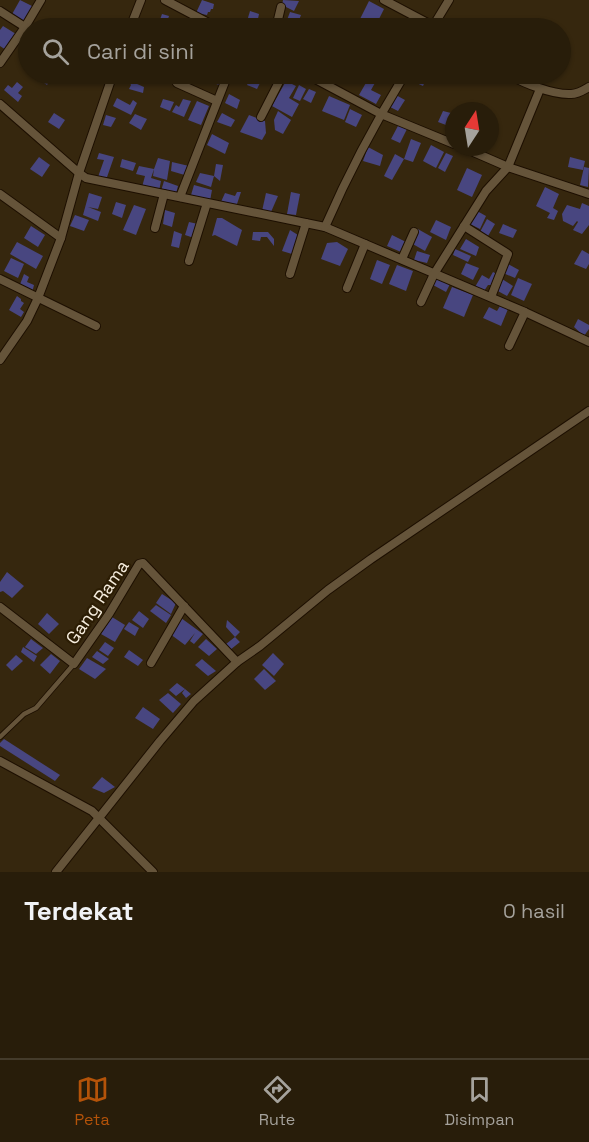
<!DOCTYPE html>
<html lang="id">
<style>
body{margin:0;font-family:"Space Grotesk",sans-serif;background:#342a18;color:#f1f3f6}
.compass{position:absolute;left:445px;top:102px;width:54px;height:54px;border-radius:50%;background:#281d0a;box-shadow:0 2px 4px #0004;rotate:12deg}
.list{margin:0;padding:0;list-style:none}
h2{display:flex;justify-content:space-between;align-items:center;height:78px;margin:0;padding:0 24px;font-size:26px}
h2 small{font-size:20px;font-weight:400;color:#a5a29c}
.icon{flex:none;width:33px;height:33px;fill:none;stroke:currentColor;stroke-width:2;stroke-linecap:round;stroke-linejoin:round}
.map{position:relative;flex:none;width:589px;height:872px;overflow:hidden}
.search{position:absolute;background:#281d0a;box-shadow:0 2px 4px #0004;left:18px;right:18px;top:18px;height:66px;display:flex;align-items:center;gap:15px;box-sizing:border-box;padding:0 21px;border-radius:33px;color:#a5a29c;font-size:22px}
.sheet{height:186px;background:#281d0a}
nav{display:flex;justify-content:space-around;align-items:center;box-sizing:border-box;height:84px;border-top:2px solid #443b2b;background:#281d0a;font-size:16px;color:#a5a29c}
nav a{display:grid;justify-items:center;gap:3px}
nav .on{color:#b45309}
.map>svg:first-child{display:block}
.building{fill:#484680}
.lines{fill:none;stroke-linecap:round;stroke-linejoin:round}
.lane-casing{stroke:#1d0f00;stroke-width:6}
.street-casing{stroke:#1d0f00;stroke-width:10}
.lane{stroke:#65543a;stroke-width:4.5}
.street{stroke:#65543a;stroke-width:8}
.labels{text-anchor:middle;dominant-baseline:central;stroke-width:4.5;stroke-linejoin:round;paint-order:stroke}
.street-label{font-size:18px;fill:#f6edde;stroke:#2c1d04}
</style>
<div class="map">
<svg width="589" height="872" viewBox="0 0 589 872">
<rect width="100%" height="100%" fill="#36270e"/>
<g class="building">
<path d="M20,0L34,7L23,24L11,16Z"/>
<path d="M202,0L214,4L213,9H211L210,12H208L207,15L196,13Z"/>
<path d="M283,0L299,1L294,11L282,5Z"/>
<path d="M369,1L384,9L375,27L360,19Z"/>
<path d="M250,11L259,14L256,28H245Z"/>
<path d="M290,12L301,15L296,28H284Z"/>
<path d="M162,14L169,16L165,28H157Z"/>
<path d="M3,26L16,34L6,50L0,46V30Z"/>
<path d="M40,74H47L52,77L47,85L37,78Z"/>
<path d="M209,74L222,77L219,85L206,80Z"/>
<path d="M371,74H380L371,90L381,95L376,104L359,95Z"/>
<path d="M412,74H416L426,79L423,86L410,80Z"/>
<path d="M251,76L261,81L257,89L247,85Z"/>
<path d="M128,80L144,87L143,93L129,89L131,85Z"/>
<path d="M286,81L296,86L289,98L299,104L292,117L272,106Z"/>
<path d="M17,82L23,87L18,93L22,96L18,102L4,90L8,85L12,88Z"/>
<path d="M299,85L306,89L300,101L293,98Z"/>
<path d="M309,89L316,92L311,103L303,99Z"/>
<path d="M229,94L240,100L237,109L225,103Z"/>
<path d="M394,94L405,100L398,111L388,106Z"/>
<path d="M329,96L350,105L344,120L322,111Z"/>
<path d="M117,98L130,105L133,100L137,103L131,115L113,106Z"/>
<path d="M163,99L174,102L170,111L160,107Z"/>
<path d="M183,99L191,101L184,117L172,112L176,105L179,107Z"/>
<path d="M197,101L209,106L201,125L188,120Z"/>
<path d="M350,109L362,115L356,127L345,122Z"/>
<path d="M278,111L291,120L283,134L275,130L274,120Z"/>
<path d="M443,111L451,113L446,125L438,122Z"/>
<path d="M54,113L65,120L59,129L48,122Z"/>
<path d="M222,113L235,120L231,127L217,122Z"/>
<path d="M135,114L147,119L141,130L129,123Z"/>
<path d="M106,115L116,118L111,127L103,125Z"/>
<path d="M249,115L265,121L266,133L262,140L240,132Z"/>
<path d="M399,124L407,129L400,143L391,139Z"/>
<path d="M212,134L229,143L225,154L207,145Z"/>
<path d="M411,139L421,143L413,162L404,159L392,180L384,176L395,154L404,159Z"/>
<path d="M431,145L444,152L436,168L423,161Z"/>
<path d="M368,147L383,155L380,166L363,161Z"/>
<path d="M99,153L114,157L106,180L98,177L104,160L97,159Z"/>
<path d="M446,153L453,156L445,172L438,168Z"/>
<path d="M39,157L50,165L42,177L30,169Z"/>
<path d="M570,157L585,161L583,170L568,167Z"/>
<path d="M158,158L170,161L167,180L153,176L154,169L151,178L161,181L159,191L142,187L145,176L136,174L139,166L154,169Z"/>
<path d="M122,159L136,163L133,171L120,167Z"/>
<path d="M172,162L189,166L188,176L171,171Z"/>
<path d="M216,164L223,165L220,181L214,176Z"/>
<path d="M584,167L589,168L588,187L580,185Z"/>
<path d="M467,168L482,175L472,197L457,190Z"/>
<path d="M200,173L214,176L211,187L196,182Z"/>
<path d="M164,181L178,186L176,194L161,191Z"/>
<path d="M194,185L212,190L210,201L191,195Z"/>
<path d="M545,187L559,194L553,208L558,211L554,220L547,218L550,213L536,206Z"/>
<path d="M237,192H241L236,207L220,204L225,193L235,196Z"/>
<path d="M291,192L300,194L296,215L287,214Z"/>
<path d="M89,193L102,197L98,209L88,207L101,212L98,221L83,215Z"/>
<path d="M266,193L278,196L271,212L262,211Z"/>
<path d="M116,202L126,205L122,218L112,214Z"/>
<path d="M582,203L589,206V225L582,234L573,230L578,222L577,221L573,226L563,221L562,214L567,205L580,209Z"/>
<path d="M134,205L146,209L136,235L123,230Z"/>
<path d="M165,210L175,213L172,227L163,224Z"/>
<path d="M477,211L486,216L480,229L470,224Z"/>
<path d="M75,215L89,220L84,231L70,226Z"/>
<path d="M217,218H222L242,230L237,246L215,235L212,236Z"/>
<path d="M487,219L495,224L488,236L480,232Z"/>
<path d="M436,220L451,227L446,240L430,232Z"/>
<path d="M189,222L198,224L194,238L185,235Z"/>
<path d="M503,224L517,230L513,238L499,233Z"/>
<path d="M31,226L45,235L38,247L24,238Z"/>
<path d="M416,228L432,237L425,251L411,243Z"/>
<path d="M290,230L298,235L292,254L282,251Z"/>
<path d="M174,231L182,234L179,248L171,246Z"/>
<path d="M253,232H268L274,239V246L267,237H261L260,241L252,240Z"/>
<path d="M392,235L406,242L401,252L387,246Z"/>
<path d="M466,239L479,247L476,256L460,249Z"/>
<path d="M17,242L43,256L36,269L10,254Z"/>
<path d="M337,242L348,249L340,266L321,259L327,243Z"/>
<path d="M455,249L471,256L468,262L453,255Z"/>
<path d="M582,250L589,254V264L586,269L574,264Z"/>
<path d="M417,251L430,255L427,263L414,260Z"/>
<path d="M11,258L24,264L18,278L4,271Z"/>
<path d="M377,260L390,265L382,284L370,279Z"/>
<path d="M466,263L479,268L473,280L461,274Z"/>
<path d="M508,264L519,270L515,278L503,273Z"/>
<path d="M397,265L413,271L406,291L389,284Z"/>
<path d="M493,272L499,275L493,285H488L484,291L475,287L482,275L489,279Z"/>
<path d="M24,274L29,277L27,282L34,285L32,293L19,287Z"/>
<path d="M437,277L450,284L446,292L433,285Z"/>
<path d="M518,278L532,284L524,301L511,295Z"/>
<path d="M502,279L513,286L507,296L496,290Z"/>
<path d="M452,287L473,295L464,317L443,308Z"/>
<path d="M17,296L21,299V301L24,303L20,309L24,312L21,317L9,310Z"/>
<path d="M500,306L508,309L501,326L483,318L489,307L497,311Z"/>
<path d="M578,319L589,325V329L584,336L574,327Z"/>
<path d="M7,572L24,586L12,598L3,591L0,592V582Z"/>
<path d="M162,594L176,603L171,614L156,603Z"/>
<path d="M156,605L171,615L166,623L150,611Z"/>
<path d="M139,611L149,619L143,628L132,620Z"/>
<path d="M47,613L59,624L49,634L38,624Z"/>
<path d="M112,617L125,625L115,642L101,634Z"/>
<path d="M181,618L203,634L194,644L190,641L195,633L185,645L170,634Z"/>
<path d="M227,620L240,632L235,637L240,642L230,650L226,644L235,637L226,627Z"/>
<path d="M129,622L139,628L135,636L124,629Z"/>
<path d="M31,639L43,648L36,654L25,647Z"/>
<path d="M206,639L217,649L209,656L198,647Z"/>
<path d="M105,642L114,648L108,656L99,650Z"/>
<path d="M23,647L37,656L34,662L21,652Z"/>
<path d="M129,650L143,660L138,666L124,657Z"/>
<path d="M97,651L109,659L103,664L92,657Z"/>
<path d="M273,653L284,664L274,676L262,665Z"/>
<path d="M51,654L60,661L50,674L40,665Z"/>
<path d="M16,655L23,661L12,671L6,665Z"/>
<path d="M87,658L106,669L95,679L79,669Z"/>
<path d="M202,659L216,671L208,676L195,665Z"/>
<path d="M264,669L276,681L265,690L254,679Z"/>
<path d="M177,683L185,689L191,694L186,698L182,693L185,689L176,696L169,690Z"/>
<path d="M168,693L181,704L173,713L159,700Z"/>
<path d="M143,707L160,719L153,729L135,718Z"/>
<path d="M4,739L60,775L55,781L0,746V743Z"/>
<path d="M102,777L115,787L104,793L92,788Z"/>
</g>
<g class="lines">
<defs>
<path id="lane" d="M0,737L24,714L36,708L74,664"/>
<g id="street">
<path d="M165,0L218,28"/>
<path d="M384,0L437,28"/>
<path d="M0,11L25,27L41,0"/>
<path d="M130,28L141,0"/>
<path d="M276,28L281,7"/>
<path d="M432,28L449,0"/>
<path d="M0,63L25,27L28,29"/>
<path d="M306,74L381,114L454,144"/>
<path d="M508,74C523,83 553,95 571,94C578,94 584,90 589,87"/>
<path d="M177,83L217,101"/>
<path d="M328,84L334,74"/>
<path d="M0,104L79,173L86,178L325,227L525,312L589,342"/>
<path d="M261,117L283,74"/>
<path d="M462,147L508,167L589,194"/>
<path d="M0,194L61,238"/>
<path d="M180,197L228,74"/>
<path d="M464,226L508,254L491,297"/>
<path d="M325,227C348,174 375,123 405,74"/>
<path d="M155,228L164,194"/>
<path d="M402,259L414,232"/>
<path d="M189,261L207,203"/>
<path d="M290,274L306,223"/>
<path d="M0,279L96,326"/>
<path d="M347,288L365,244"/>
<path d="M421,302L434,274L486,191L508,167L540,89"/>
<path d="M509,346L525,312"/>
<path d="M0,360L27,321L38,298L61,238L79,173L113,74"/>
<path d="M0,607L74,664L109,614L139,564L143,563L237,662"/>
<path d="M151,663L184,606"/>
<path d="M0,761L92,811L153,872"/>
<path d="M56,872L160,741L194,701L237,662L260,646L328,590L371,559L589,411"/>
</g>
</defs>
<use href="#lane" class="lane-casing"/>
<use href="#street" class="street-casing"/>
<use href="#lane" class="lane"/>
<use href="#street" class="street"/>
</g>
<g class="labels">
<g class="street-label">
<text transform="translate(97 602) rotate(-56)">Gang Rama</text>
</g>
</g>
</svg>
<svg class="compass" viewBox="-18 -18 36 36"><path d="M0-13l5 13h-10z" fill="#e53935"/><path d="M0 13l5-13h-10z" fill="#a5a29c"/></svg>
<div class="search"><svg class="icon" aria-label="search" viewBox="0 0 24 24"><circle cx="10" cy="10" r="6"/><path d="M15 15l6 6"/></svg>Cari di sini</div>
</div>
<section class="sheet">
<h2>Terdekat<small>0 hasil</small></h2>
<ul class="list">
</ul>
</section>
<nav>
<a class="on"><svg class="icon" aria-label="map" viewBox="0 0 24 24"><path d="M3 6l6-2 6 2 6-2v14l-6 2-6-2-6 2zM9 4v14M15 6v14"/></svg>Peta</a>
<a><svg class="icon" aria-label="directions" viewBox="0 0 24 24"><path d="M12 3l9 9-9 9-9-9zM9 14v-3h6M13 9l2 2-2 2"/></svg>Rute</a>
<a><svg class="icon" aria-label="saved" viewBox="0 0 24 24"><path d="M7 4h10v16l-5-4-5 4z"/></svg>Disimpan</a>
</nav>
